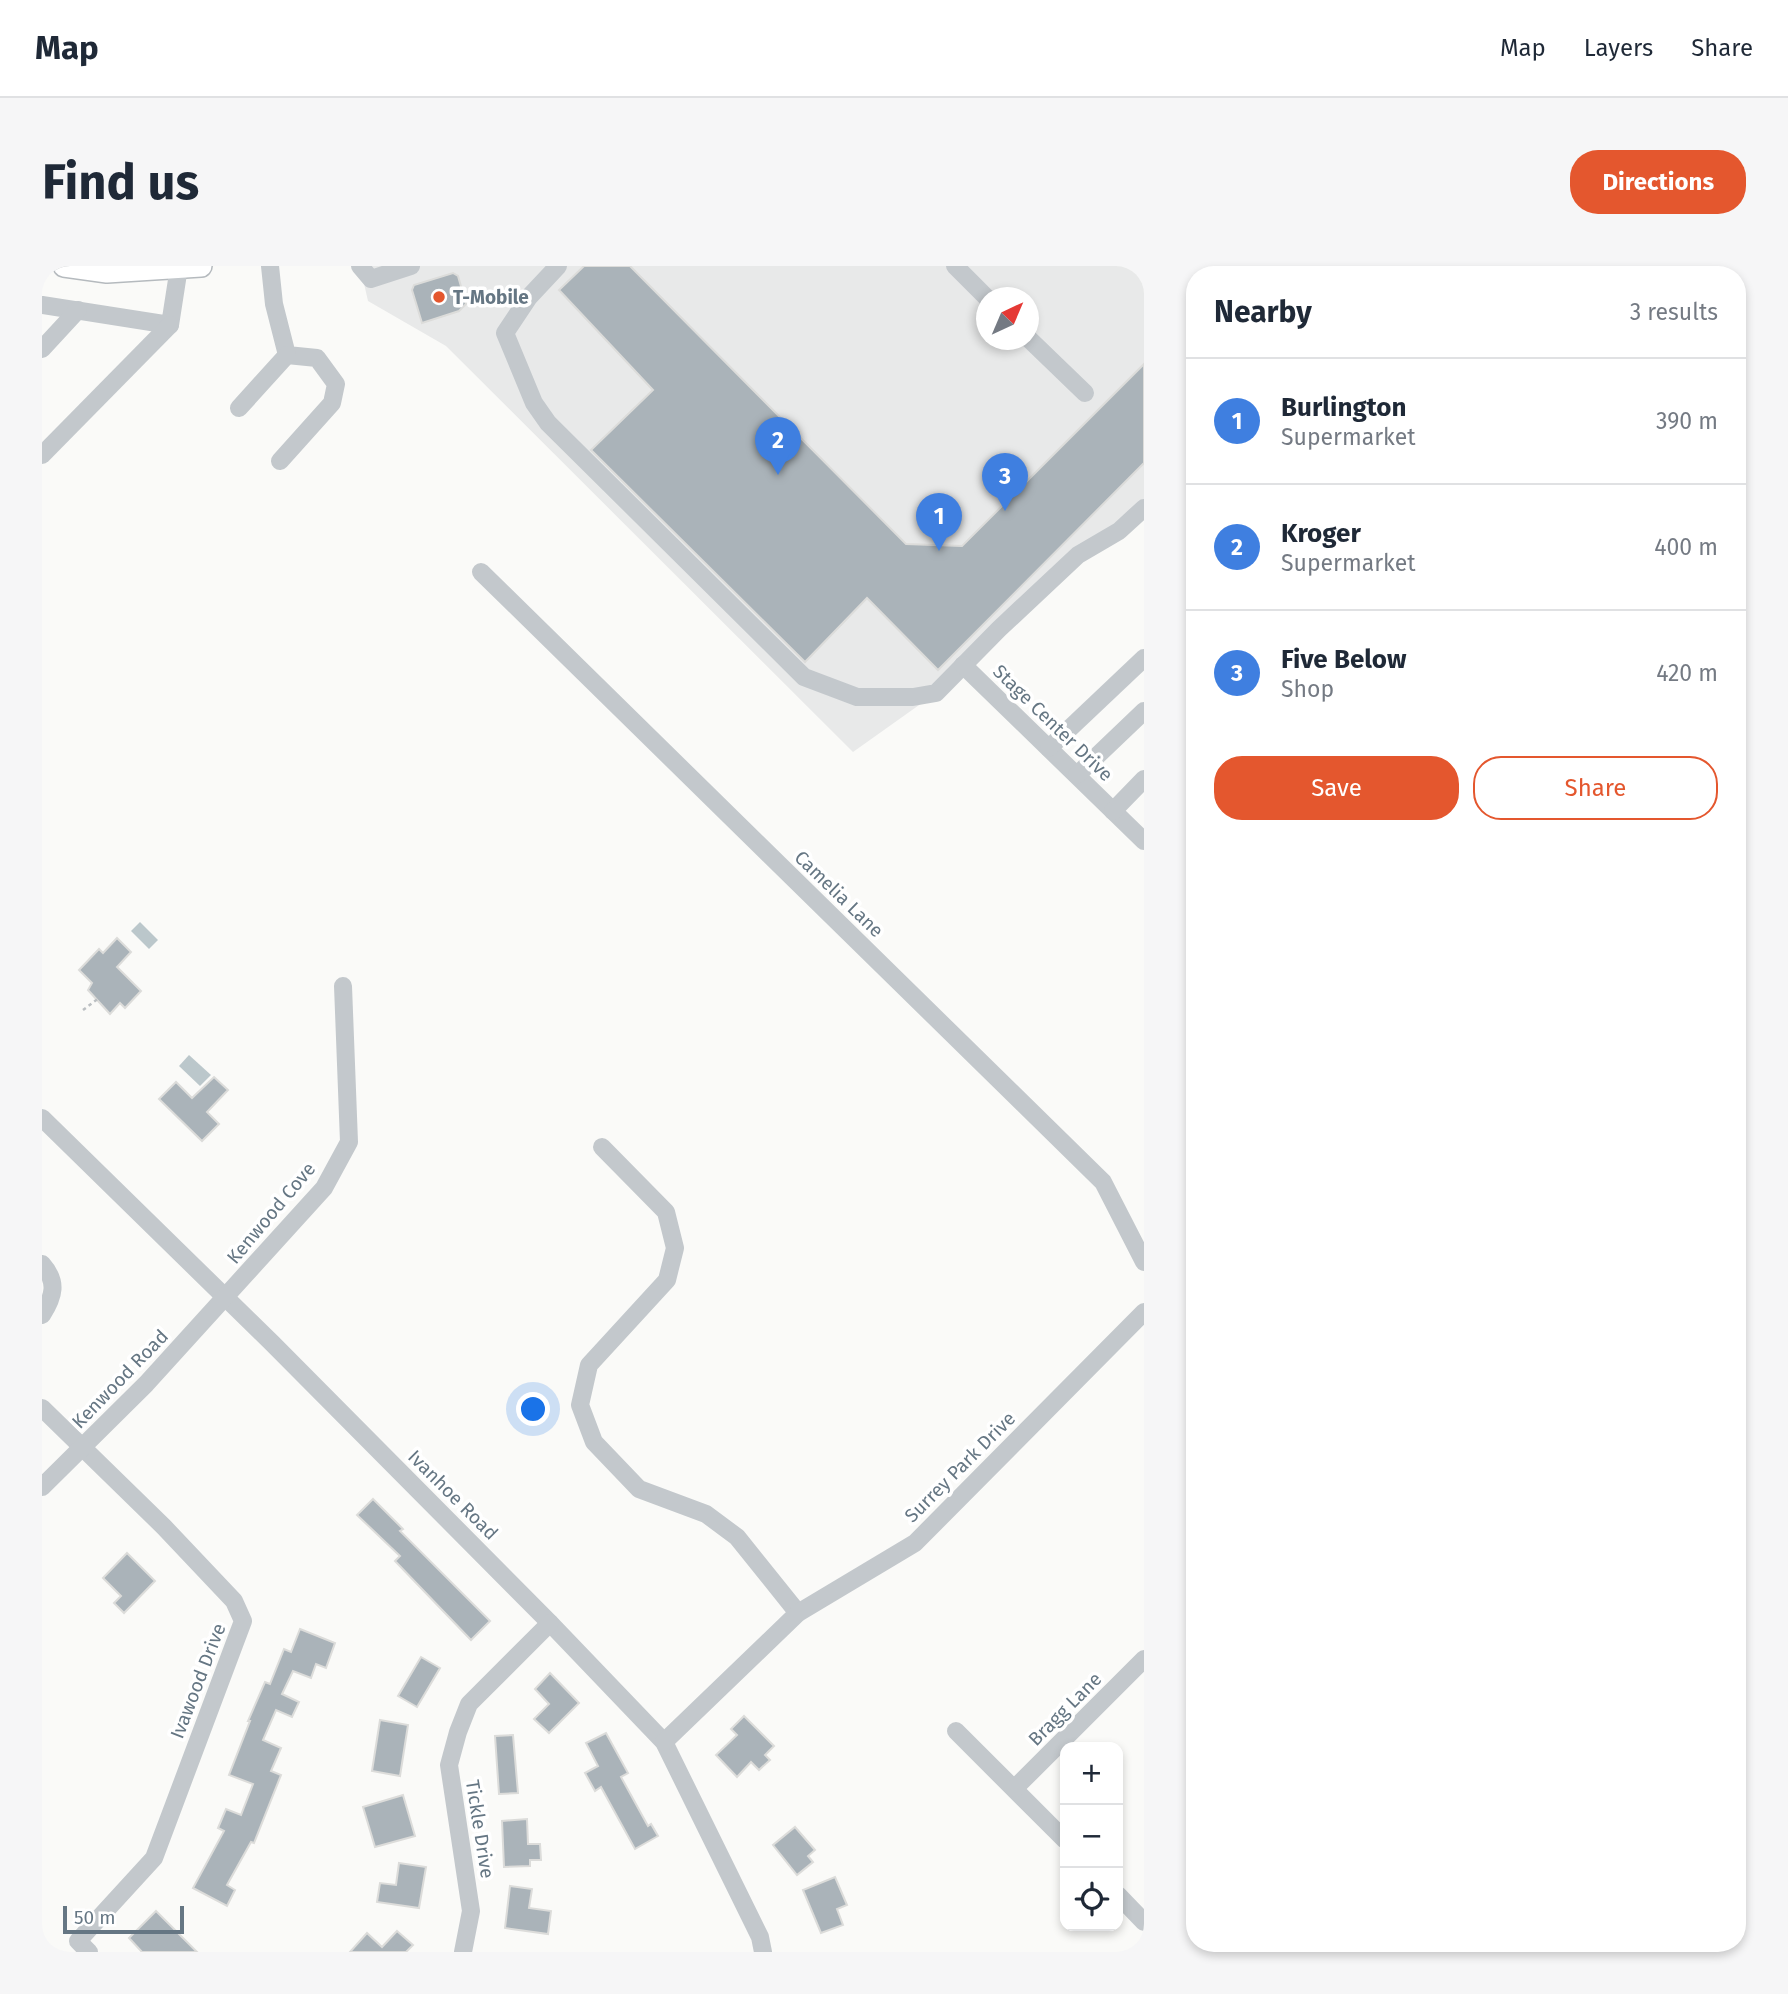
<!DOCTYPE html>
<meta charset="utf-8">
<style>
body{margin:0;font-family:"Fira Sans",sans-serif;background:#f6f6f7;color:#1f2937}
.controls{position:absolute;right:21px;bottom:21px;display:grid;overflow:hidden;border-radius:14px;box-shadow:0 4px 10px #0003}
.controls button{width:63px;height:63px;display:grid;place-items:center;padding:0;border:0;border-bottom:2px solid #e0e1e3;background:#fff;color:#1f2937;font:35px sans-serif}
.compass{position:absolute;left:934px;top:21px;width:63px;height:63px;border-radius:50%;background:#fff;box-shadow:0 4px 10px #0003;rotate:44deg}
.scale{position:absolute;left:21px;bottom:18px;width:121px;box-sizing:border-box;padding-left:7px;border:4px solid #657683;border-top:0;font-size:19px;line-height:24px;white-space:nowrap;color:#657683;-webkit-text-stroke:5px #fff;paint-order:stroke}
.you{position:absolute;left:492px;top:1144px;width:24px;height:24px;margin:-18px;border:5px solid #fff;border-radius:50%;background:#1a73e8;box-shadow:0 0 0 10px #1a73e833}
.badge{display:grid;place-items:center;width:46px;height:46px;border-radius:50%;background:#e4572e;color:#fff;font-size:23px;font-weight:700}
.pin{position:absolute;translate:-50% -58px;filter:drop-shadow(0 2px 4px #0008)}
.pin::after{content:'';position:absolute;top:37px;width:24px;height:21px;background:inherit;clip-path:polygon(0 0,100% 0,50% 100%)}
.list{margin:0;padding:0;list-style:none}
h2{display:flex;justify-content:space-between;align-items:center;height:91px;margin:0;padding:0 28px;font-size:30px}
h2 small{font-size:23px;font-weight:400;color:#747a83}
.list li{display:grid;grid-template-columns:46px 1fr auto;gap:21px;align-items:center;box-sizing:border-box;height:126px;padding:0 28px;border-top:2px solid #e0e1e3}
.list b{display:block;font-size:26px;white-space:nowrap}
.list p{margin:0;font-size:23px;white-space:nowrap;color:#747a83}
.list em{font-size:23px;font-style:normal;color:#747a83}
.actions{display:flex;gap:14px;padding:21px 28px}
.actions a{flex:1;padding:16px 0;border:2px solid #e4572e;border-radius:28px;text-align:center;font-size:24px;color:#e4572e}
.actions .main{background:#e4572e;color:#fff}
.icon{flex:none;width:38px;height:38px;fill:none;stroke:currentColor;stroke-width:2;stroke-linecap:round;stroke-linejoin:round}
.map{position:relative;flex:none;width:1102px;height:1686px;overflow:hidden;border-radius:28px}
header{display:flex;align-items:center;gap:42px;box-sizing:border-box;height:98px;padding:0 35px;background:#fff;border-bottom:2px solid #e0e1e3}
header strong{font-size:33px}
nav{display:flex;gap:38px;margin-inline-start:auto;font-size:24px}
.intro{display:flex;align-items:center;justify-content:space-between;box-sizing:border-box;height:168px;padding:0 42px}
h1{margin:0;font-size:49px}
.button{padding:18px 32px;border-radius:28px;background:#e4572e;color:#fff;font-size:24px;font-weight:700}
main{display:flex;gap:42px;padding:0 42px}
aside{flex:1;background:#fff;border-radius:28px;box-shadow:0 4px 10px #0003}
.map>svg:first-child{display:block}
.built{fill:#e8e9e9;fill-rule:evenodd}
.water{fill:#bbc7cb}
.building{fill:#aab3b9;stroke:#dcdcda;stroke-width:2}
.lines{fill:none;stroke-linecap:round;stroke-linejoin:round}
.major-casing{stroke:#b5babe;stroke-width:24}
.path{stroke:#bbbfc2;stroke-width:2.5;stroke-dasharray:3.5 3.5;stroke-linecap:butt}
.minor{stroke:#c3c8cc;stroke-width:18}
.major{stroke:#fff;stroke-width:21}
.poi-dot{fill:#e4572e;stroke:#fff;stroke-width:2.5}
.labels{text-anchor:middle;dominant-baseline:central;stroke-width:7;stroke-linejoin:round;paint-order:stroke}
.poi-label{font-size:19px;font-weight:bold;fill:#657683;stroke:#fff;text-anchor:start}
.street-label{font-size:19px;fill:#657683;stroke:#fff}
</style>
<header>
<strong>Map</strong>
<nav><a>Map</a><a>Layers</a><a>Share</a></nav>
</header>
<div class="intro"><h1>Find us</h1><a class="button">Directions</a></div>
<main>
<div class="map">
<svg width="1102" height="1686" viewBox="0 0 1102 1686">
<rect width="100%" height="100%" fill="#fafaf8"/>
<path class="built" d="M318,0H1102V242L1036,289L894,427L811,486L404,80L326,35ZM944,32H986V74H944Z"/>
<g class="water">
<path d="M98,656L116,674L107,683L89,665Z"/>
<path d="M147,789L169,809L158,820L137,800Z"/>
</g>
<g class="building">
<path d="M542,0H588L864,278L920,280L1102,98V197L896,404L825,332L763,396L549,184L611,124L517,24Z"/>
<path d="M411,7L416,10L424,38L417,45L380,57L370,24L372,19Z"/>
<path d="M75,672L89,686L75,701L99,725L83,742L78,737L68,748L46,724L50,717L37,704L57,683L61,687Z"/>
<path d="M172,811L186,824L165,846L177,858L160,875L117,833L134,816L150,832Z"/>
<path d="M331,1233L361,1263L358,1265L448,1355L429,1374L353,1295L358,1290L315,1249Z"/>
<path d="M85,1287L113,1315L82,1347L72,1337L79,1330L61,1312Z"/>
<path d="M258,1363L293,1377L284,1402L274,1398L269,1412L251,1405L240,1428L257,1436L250,1451L234,1444L221,1474L239,1482L229,1505L239,1509L212,1577L209,1576L185,1619L193,1624L185,1640L151,1622L182,1565L176,1562L184,1543L199,1549L211,1518L187,1509L208,1455H206L223,1416L228,1418L242,1383L249,1386Z"/>
<path d="M379,1391L398,1402L375,1441L356,1430Z"/>
<path d="M508,1407L537,1437L507,1467L492,1453L507,1438L493,1423Z"/>
<path d="M702,1450L732,1480L723,1489L728,1494L717,1504L709,1496L695,1511L674,1489L695,1469L689,1463Z"/>
<path d="M338,1454L366,1459L358,1510L330,1505Z"/>
<path d="M564,1467L586,1507L579,1511L606,1560L609,1558L616,1570L593,1583L559,1521L553,1525L543,1507L556,1500L544,1477Z"/>
<path d="M471,1469L476,1527L457,1528L453,1470Z"/>
<path d="M361,1529L373,1570L333,1581L321,1541Z"/>
<path d="M485,1553L486,1578H498L499,1594H488V1600L462,1601L460,1555Z"/>
<path d="M753,1561L773,1584L766,1590L771,1596L755,1609L731,1579Z"/>
<path d="M357,1597L384,1601L377,1642L335,1636L338,1617L354,1619Z"/>
<path d="M793,1611L805,1639L795,1643L801,1659L779,1667L761,1624Z"/>
<path d="M468,1620L490,1623L487,1642L509,1645L506,1668L463,1662Z"/>
<path d="M114,1645L155,1686H100L87,1672Z"/>
<path d="M355,1665L371,1679L364,1686H308L325,1667L340,1681Z"/>
</g>
<g class="lines">
<defs>
<path id="major" d="M22,0L65,6L159,0"/>
</defs>
<use href="#major" class="major-casing"/>
<path class="path" d="M41,744L57,732"/>
<g class="minor">
<path d="M228,0L232,38L245,89L275,92L294,118L290,137L238,195"/>
<path d="M318,0L329,13L369,0"/>
<path d="M516,0L487,31L463,67L492,137L506,157L762,411L815,431H871L894,427L957,363L1036,289L1077,265L1102,242"/>
<path d="M913,0L945,32"/>
<path d="M0,39L128,59L137,1"/>
<path d="M986,72L1043,127"/>
<path d="M0,83L36,44"/>
<path d="M197,142L245,89"/>
<path d="M0,189L128,59"/>
<path d="M439,306L1061,916L1102,996"/>
<path d="M921,399L1102,575"/>
<path d="M1007,482L1102,392"/>
<path d="M1035,509L1102,445"/>
<path d="M1071,545L1102,513"/>
<path d="M0,852L230,1077L508,1357L622,1476L718,1671L721,1686"/>
<path d="M560,881L624,946L633,982L625,1014L547,1099L538,1139L552,1176L597,1223L664,1248L695,1271L756,1347"/>
<path d="M0,998C16,1016 12,1030 0,1049"/>
<path d="M0,1142L122,1261L192,1335L201,1355L112,1592L36,1675L47,1686"/>
<path d="M0,1221L104,1118L282,922L307,876L301,720"/>
<path d="M914,1465L1023,1574"/>
<path d="M622,1476L756,1347L873,1277L1102,1046"/>
<path d="M973,1522L1102,1393"/>
<path d="M1076,1629L1102,1656"/>
<path d="M421,1686L429,1645L407,1499L416,1466L427,1438L508,1357"/>
</g>
<use href="#major" class="major"/>
</g>
<circle class="poi-dot" cx="397" cy="31" r="7"/>
<g class="labels">
<g class="poi-label">
<text x="411" y="31">T-Mobile</text>
</g>
<g class="street-label">
<text transform="translate(1011 457) rotate(44)">Stage Center Drive</text>
<text transform="translate(797 628) rotate(44)">Camelia Lane</text>
<text transform="translate(229 947) rotate(-50)">Kenwood Cove</text>
<text transform="translate(78 1113) rotate(-46)">Kenwood Road</text>
<text transform="translate(918 1201) rotate(-45)">Surrey Park Drive</text>
<text transform="translate(411 1229) rotate(45)">Ivanhoe Road</text>
<text transform="translate(156 1415) rotate(-69)">Ivawood Drive</text>
<text transform="translate(1023 1443) rotate(-45)">Bragg Lane</text>
<text transform="translate(438 1563) rotate(81)">Tickle Drive</text>
</g>
</g>
</svg>
<div class="controls">
<button>+</button>
<button>−</button>
<button><svg class="icon" aria-label="locate" viewBox="0 0 24 24"><circle cx="12" cy="12" r="6"/><path d="M12 2v4M12 18v4M2 12h4M18 12h4"/></svg></button>
</div>
<svg class="compass" viewBox="-18 -18 36 36"><path d="M0-13l5 13h-10z" fill="#e53935"/><path d="M0 13l5-13h-10z" fill="#747a83"/></svg>
<div class="scale">50 m</div>
<div class="you"></div>
<div class="pin badge" style="left:897px;top:285px;background:#3f7fe0">1</div>
<div class="pin badge" style="left:736px;top:209px;background:#3f7fe0">2</div>
<div class="pin badge" style="left:963px;top:245px;background:#3f7fe0">3</div>
</div>
<aside>
<h2>Nearby<small>3 results</small></h2>
<ul class="list">
<li><span class="badge" style="background:#3f7fe0">1</span><div><b>Burlington</b><p>Supermarket</p></div><em>390 m</em></li>
<li><span class="badge" style="background:#3f7fe0">2</span><div><b>Kroger</b><p>Supermarket</p></div><em>400 m</em></li>
<li><span class="badge" style="background:#3f7fe0">3</span><div><b>Five Below</b><p>Shop</p></div><em>420 m</em></li>
</ul>
<div class="actions"><a class="main">Save</a><a>Share</a></div>
</aside>
</main>
